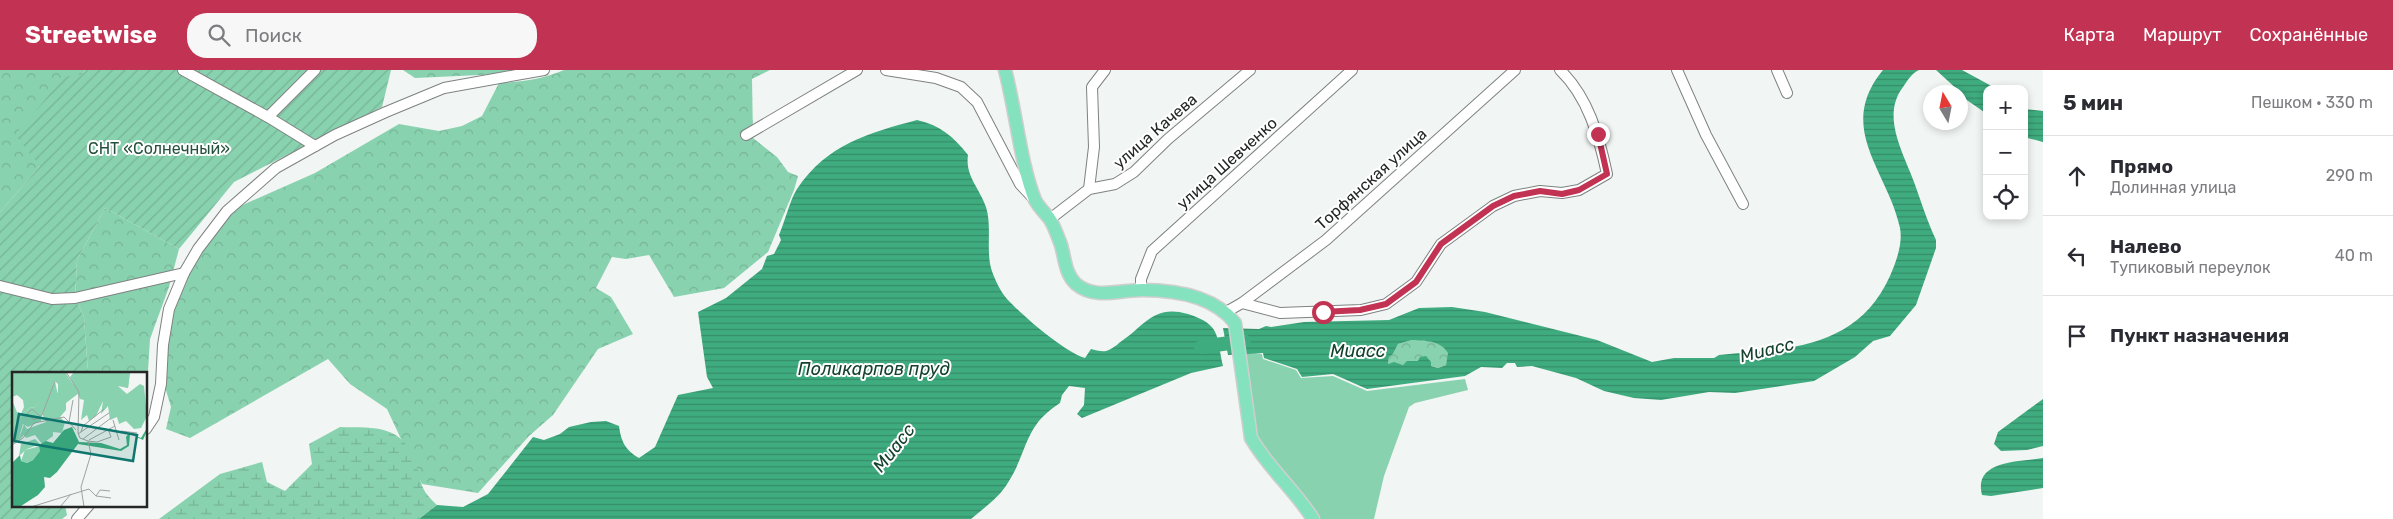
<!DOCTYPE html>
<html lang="ru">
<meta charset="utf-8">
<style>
body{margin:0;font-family:Rubik,sans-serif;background:#f7f7f7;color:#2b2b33}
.controls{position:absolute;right:15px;top:15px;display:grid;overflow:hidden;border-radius:10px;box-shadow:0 2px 8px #0003}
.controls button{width:45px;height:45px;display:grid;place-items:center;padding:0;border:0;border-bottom:1px solid #e1e1e2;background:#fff;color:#2b2b33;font:25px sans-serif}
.compass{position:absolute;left:1923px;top:15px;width:45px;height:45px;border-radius:50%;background:#fff;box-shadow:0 2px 8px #0003;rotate:350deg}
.stop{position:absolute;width:15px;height:15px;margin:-11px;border:4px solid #c23252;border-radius:50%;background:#fff}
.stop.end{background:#c23252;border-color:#fff;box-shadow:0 1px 5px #0008}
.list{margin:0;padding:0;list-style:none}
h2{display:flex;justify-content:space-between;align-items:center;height:65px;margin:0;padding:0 20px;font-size:21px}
h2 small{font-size:16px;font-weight:400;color:#7c7c81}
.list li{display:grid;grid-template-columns:32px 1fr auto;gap:15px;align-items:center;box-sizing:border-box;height:80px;padding:0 20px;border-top:1px solid #e1e1e2}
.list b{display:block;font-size:19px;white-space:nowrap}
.list p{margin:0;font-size:16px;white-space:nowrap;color:#7c7c81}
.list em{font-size:16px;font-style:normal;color:#7c7c81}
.icon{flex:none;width:28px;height:28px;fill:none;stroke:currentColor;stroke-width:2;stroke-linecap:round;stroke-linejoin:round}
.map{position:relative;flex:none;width:2043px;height:449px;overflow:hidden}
header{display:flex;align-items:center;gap:30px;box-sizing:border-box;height:70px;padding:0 25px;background:#c23252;color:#fff}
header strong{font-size:24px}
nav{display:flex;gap:28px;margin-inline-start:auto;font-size:18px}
.search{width:350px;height:45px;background:#f7f7f7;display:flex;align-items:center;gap:12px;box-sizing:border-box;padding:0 18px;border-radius:20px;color:#7c7c81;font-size:19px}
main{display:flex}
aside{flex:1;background:#fff}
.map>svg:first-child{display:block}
.grass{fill:#89d2af}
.forest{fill:url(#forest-crowns)}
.wetland{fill:url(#wetland-marsh)}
.garden{fill:url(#garden-furrows)}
.water{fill:url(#water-rules);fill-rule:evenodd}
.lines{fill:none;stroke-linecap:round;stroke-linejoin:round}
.river{stroke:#3fac7f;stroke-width:14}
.minor-casing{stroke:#7f8280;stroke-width:12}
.major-casing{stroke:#cfcfcf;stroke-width:15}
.minor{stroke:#fff;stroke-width:10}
.major{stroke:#85e2bf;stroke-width:12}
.route{stroke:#c23252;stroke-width:6}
.labels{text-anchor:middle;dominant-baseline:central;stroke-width:4;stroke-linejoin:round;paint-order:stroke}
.street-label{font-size:16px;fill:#252626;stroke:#fff}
.park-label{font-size:16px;fill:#25523e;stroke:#fff}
.water-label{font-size:18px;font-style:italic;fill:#14422f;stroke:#fff}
.inset-road{fill:none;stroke:#9fa2a1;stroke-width:1}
.view{fill:#0f766e;fill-opacity:0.15;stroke:#0f766e;stroke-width:2.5}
.inset-edge{fill:none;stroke:#252626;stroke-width:2.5}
</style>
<header>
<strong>Streetwise</strong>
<div class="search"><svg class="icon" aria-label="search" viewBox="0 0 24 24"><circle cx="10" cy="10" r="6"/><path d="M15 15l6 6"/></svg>Поиск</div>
<nav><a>Карта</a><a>Маршрут</a><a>Сохранённые</a></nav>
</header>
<main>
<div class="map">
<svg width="2043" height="449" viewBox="0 0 2043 449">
<defs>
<pattern id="forest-crowns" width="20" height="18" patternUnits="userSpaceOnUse" patternTransform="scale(1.25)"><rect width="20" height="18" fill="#89d2af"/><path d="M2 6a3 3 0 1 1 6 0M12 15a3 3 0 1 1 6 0" fill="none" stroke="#76b496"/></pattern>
<pattern id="wetland-marsh" width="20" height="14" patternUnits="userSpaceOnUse" patternTransform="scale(1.25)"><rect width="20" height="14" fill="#89d2af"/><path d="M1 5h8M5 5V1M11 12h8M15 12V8" fill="none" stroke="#76b496"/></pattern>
<pattern id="garden-furrows" width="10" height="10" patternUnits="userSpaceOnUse" patternTransform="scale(1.25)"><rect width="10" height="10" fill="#89d2af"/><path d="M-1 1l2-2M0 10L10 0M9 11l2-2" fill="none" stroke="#76b496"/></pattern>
<pattern id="water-rules" width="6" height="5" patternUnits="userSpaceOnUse" patternTransform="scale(1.25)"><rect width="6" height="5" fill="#3fac7f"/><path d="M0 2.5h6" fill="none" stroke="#358c68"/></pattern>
</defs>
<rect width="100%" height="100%" fill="#f1f5f3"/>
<path class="grass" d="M1245,282L1262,284L1263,289L1296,300L1301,308L1333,306L1367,321L1465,309L1468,320L1415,333L1409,337L1384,406L1374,449H1320L1256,368Z"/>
<g class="forest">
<path d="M0,0H86L82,4L40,96L0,142Z"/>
<path d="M403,0H514L501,4L415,8Z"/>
<path d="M564,0H770L752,9L753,68L777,87L788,102L798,106L794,120L768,182L724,218L674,227L649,185L626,189L612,187L596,218L611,227L633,264L598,279L553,345L529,366L478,423L422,414L387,339L350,314L328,289L190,368L166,359L171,337L160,300L167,254L198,174L229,141L315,103L399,54L439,61L462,56L482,46L499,13C522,12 543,9 564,0Z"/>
<path d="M105,138L179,179L169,217L150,269L146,333V303H88L84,247L75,228L77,190Z"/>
<path d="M1412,270C1426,270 1440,270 1449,283L1446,295L1438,298C1427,295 1413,287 1403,295L1394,293L1388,294L1389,287L1393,284L1398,274Z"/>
</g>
<path class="wetland" d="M340,357C376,358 403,354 416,394C423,416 419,418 437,435L419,449H159L220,404L262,392L267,412L285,421L312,394L309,374Z"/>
<path class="garden" d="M86,0H391L382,37L234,112L179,179L105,138L77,190L75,228L84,247L88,303H14V435H65L67,445L62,449H0V142L40,96L15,65L64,7L82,4Z"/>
<g class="water">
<path d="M1883,0H1919C1911,4 1908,10 1903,17C1881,46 1903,82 1914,112C1921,131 1927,151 1936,170V178L1916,235L1890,266L1873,271L1855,287L1814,311L1735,323L1709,322L1661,330L1634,328L1604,321L1576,308L1532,296L1517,297L1515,293H1507L1502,298L1481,297L1465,306L1367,319L1333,304L1302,307L1297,299L1264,288L1263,283L1228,285L1223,258L1259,259L1266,256L1271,257L1304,252L1389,250L1419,238L1452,237L1485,242L1597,270L1652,292L1674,288H1714L1719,285C1788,279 1857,279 1890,206C1896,192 1903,174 1900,158C1888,101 1835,58 1883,0ZM1412,270C1426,271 1440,270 1448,283L1446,295L1438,298L1431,296V292L1426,286L1420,287L1418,291H1407L1403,295L1394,292L1388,294L1389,287L1393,284L1398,274Z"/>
<path d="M1936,0H1962L1997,19H1987V44L1961,26L1960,22Z"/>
<path d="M2024,39L2043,41V72L2024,67Z"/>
<path d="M917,50C940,55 954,67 968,85C965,106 979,117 986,137C992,156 986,179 991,198C994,208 1000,221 1007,229C1023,246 1063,281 1085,288L1091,279C1095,280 1102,282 1106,281C1110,280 1116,276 1119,273C1145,256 1153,234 1188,244C1222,255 1216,266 1223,296L1191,303L1082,348L1077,344L1084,335L1085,318L1069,316L1062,325L1060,333C1024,356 1029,378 1009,411C1000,427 985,437 971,449H419L437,435L463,437L488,424L533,367L544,370L560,364L569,357L591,352L606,351L619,356C621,371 625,380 639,388L655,377L678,325L713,318L707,307L698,242L726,228L762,199L767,186L774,184L781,170L779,165C785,151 790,130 797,119C827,74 869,63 917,50Z"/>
<path d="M2043,329V376L2027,380L2001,381L1994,374L1998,362Z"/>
<path d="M2043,388V418L1991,426L1982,425C1973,390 2019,392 2043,388Z"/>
</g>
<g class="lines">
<path class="river" d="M1201,277L1244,271"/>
<defs>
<g id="minor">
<path d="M183,0L268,47L315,76"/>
<path d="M886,0L936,8L961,17L977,32L1020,114L1033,128"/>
<path d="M1677,0L1706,65L1743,134"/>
<path d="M1777,0L1787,23"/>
<path d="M268,47L315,0"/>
<path d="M746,65L857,0"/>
<path d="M1089,119L1094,77L1092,17L1105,0"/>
<path d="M1050,149L1089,119L1115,114L1134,102L1168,69L1250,0"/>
<path d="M0,216L52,229L75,228L184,203"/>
<path d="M1141,220V209L1152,181L1352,0"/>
<path d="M1242,233L1326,170L1515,0"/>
<path d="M1226,242L1242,233L1280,243L1361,240L1386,234L1416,212L1441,174L1493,136L1514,126L1540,121L1562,123L1579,120L1607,104C1599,66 1588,27 1560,0"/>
<path d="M146,359L154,347L161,314L163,275L169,239L184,203L198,179L227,141L276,98L335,65L386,42L444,18L544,0"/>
<path d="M77,449L89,435"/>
</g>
<path id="major" d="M1005,0C1016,41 1020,92 1035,130C1038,136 1044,142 1049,148C1054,155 1058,167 1061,175C1065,188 1065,204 1076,214C1095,230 1119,220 1142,220C1174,220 1214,226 1235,253L1251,368C1268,398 1295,420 1313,449"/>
</defs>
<use href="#minor" class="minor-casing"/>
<use href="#major" class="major-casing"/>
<use href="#minor" class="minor"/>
<use href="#major" class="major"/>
</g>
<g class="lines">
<path class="route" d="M1323,242L1360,240L1386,234L1416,212L1441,174L1493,136L1514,126L1540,121L1562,124L1579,120L1607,104L1598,64"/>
</g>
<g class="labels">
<g class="street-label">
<text transform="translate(1155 61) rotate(-41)">улица Качева</text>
<text transform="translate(1227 93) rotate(-42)">улица Шевченко</text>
<text transform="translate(1371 109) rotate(-42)">Торфянская улица</text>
</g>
<g class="park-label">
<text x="159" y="78">СНТ «Солнечный»</text>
</g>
<g class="water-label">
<text transform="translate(1767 280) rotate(-14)">Миасс</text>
<text x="1358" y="281">Миасс</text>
<text x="874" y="299">Поликарпов пруд</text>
<text transform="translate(894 378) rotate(-52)">Миасс</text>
</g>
</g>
<g transform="translate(12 302)">
<rect width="135" height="135" fill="#f1f5f3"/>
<path d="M0,0H53L67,21L54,31V38L48,45L53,50L50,61L41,60V64L30,72L23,63L14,66L12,63L6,69L12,52L15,57L34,50L30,42L46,20V12L43,9L23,35L17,36L0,55V28L5,40L9,42L12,35L11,28L5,23L0,25ZM62,0H118L116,16L106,14L115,22L128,12L132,14L135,44L129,56L122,57L114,49L107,52L105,45L98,48L96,34L89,42L91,29L84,44L77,49L75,43L69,48L72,28L68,27L58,5ZM28,74V79L21,88L15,91L9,89L13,78Z" fill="#89d2af"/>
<path d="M93,0H118L116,16L105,13ZM23,67L28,72L15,77L7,84L9,72Z" fill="#89d2af"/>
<path d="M43,9L46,24L30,42L29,49L16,55L11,52L6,69L0,72V55L17,36L23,35L34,19L31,17L32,13H40Z" fill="#89d2af"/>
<path d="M60,55L67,70L89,71L108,77L115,73L114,65L117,61L129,66L135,56V59L131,68L118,62L117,74L109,79L66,72L45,100L38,106L32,105L33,115L26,123L9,134L0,135V91L8,83L9,89L15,91L21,88L28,79L27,73L34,69L41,71L52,58Z" fill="#3fac7f"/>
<path class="inset-road" d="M54,0L67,20L66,61L68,66L76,69L79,82L69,115L72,135M61,28L57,50L64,58M22,48L30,43L43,9M22,48L15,42L20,37L28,44M101,48L107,68M109,59L125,61M69,60L71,54L92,37M66,62L97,41M71,67L99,46M77,68L103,54M76,69L85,70L99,65L96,57M0,73L11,66L22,51L52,45L57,50M84,124L88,118L98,119M19,135L77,117L84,124L99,126M48,135L59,122"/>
<path class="view" d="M7,42L125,63L121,89L2,69Z"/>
<rect width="135" height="135" class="inset-edge"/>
</g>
</svg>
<div class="controls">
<button>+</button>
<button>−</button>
<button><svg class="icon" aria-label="locate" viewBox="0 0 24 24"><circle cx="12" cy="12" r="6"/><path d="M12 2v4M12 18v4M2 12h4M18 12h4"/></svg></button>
</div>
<svg class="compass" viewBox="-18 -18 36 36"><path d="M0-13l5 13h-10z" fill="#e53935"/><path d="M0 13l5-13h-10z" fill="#7c7c81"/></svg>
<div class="stop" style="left:1323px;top:242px"></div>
<div class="stop end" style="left:1598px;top:64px"></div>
</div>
<aside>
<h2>5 мин<small>Пешком · 330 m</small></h2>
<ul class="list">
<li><svg class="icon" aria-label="ahead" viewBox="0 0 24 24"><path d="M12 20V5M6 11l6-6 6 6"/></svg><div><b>Прямо</b><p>Долинная улица</p></div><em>290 m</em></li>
<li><svg class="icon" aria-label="left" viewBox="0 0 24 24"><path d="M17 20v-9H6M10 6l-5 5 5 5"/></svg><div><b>Налево</b><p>Тупиковый переулок</p></div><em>40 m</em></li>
<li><svg class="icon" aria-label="arrive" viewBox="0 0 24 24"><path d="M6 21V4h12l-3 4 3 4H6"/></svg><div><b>Пункт назначения</b></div></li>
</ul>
</aside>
</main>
